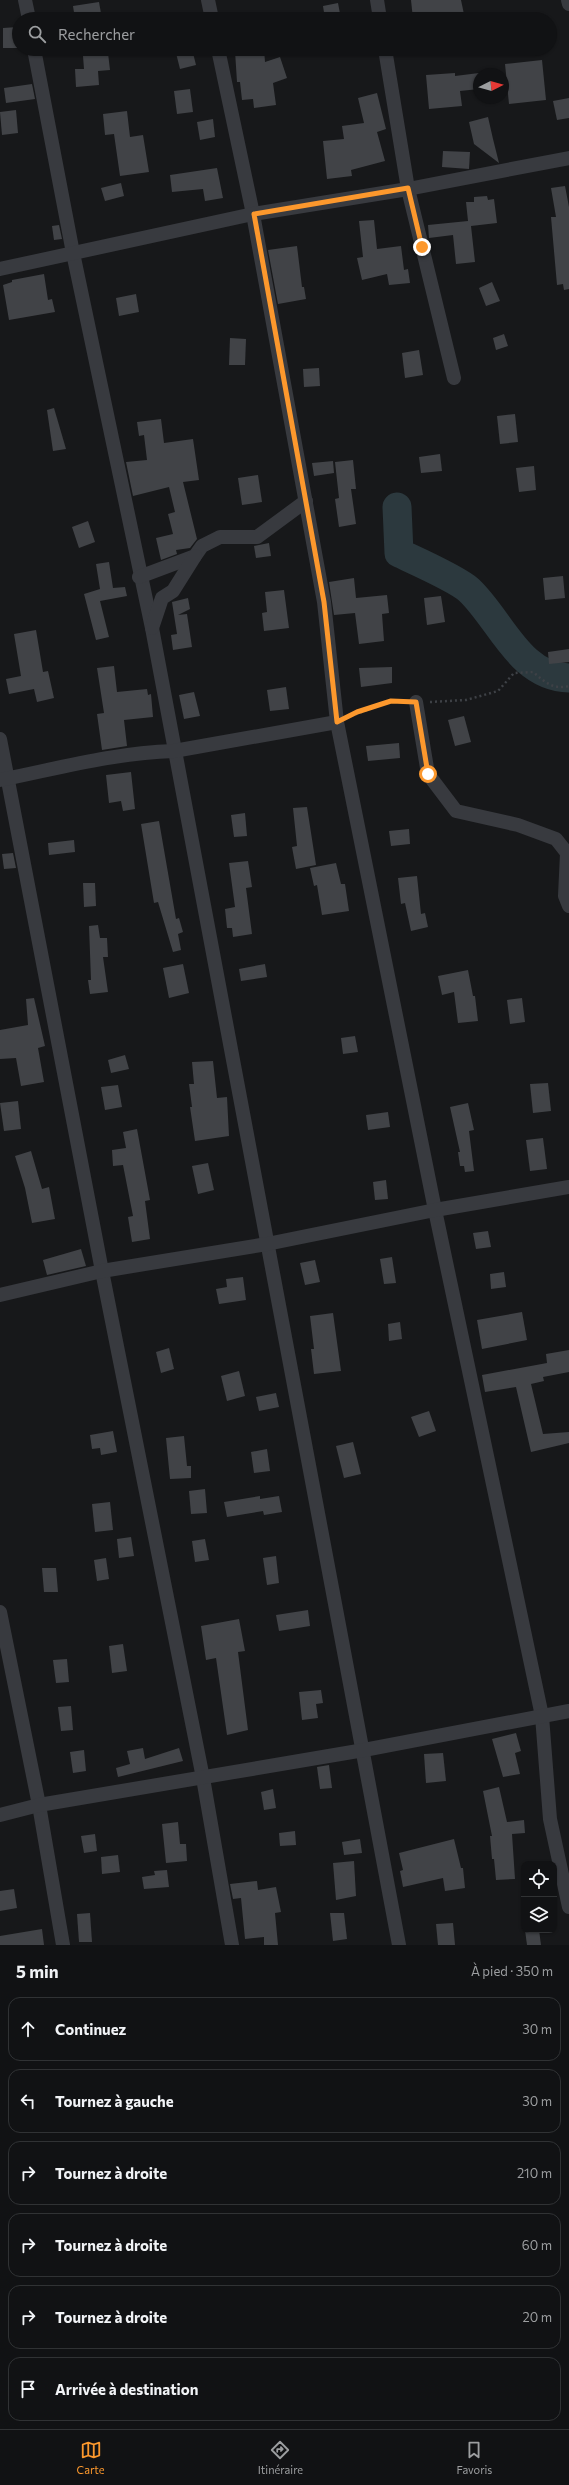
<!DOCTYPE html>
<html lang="fr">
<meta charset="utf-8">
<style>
body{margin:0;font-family:Commissioner,sans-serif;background:#1e2022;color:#f1f3f6}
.controls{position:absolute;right:12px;bottom:12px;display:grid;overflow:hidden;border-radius:8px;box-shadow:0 1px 3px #0004}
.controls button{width:36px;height:36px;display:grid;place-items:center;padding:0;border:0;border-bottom:1px solid #303234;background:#111214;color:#f1f3f6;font:20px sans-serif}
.compass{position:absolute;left:473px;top:68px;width:36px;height:36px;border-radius:50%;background:#111214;box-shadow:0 1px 3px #0004;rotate:84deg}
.stop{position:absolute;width:12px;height:12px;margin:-9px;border:3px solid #fc982d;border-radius:50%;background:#fff}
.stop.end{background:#fc982d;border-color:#fff;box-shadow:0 1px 4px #0008}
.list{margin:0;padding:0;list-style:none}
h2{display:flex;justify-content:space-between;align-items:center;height:52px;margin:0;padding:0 16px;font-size:17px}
h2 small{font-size:13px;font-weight:400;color:#9c9ea0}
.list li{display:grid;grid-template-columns:26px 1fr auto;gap:12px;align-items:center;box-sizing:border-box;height:64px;margin:0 8px 8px;padding:0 8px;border:1px solid #303234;border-radius:12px}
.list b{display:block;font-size:15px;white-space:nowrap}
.list em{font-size:13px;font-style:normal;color:#9c9ea0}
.icon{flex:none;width:22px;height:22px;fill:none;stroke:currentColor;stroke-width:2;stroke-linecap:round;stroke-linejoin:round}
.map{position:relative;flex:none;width:569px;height:1945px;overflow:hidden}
.search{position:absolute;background:#111214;box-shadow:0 1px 3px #0004;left:12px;right:12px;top:12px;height:44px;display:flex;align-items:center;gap:10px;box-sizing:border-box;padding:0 14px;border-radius:22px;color:#9c9ea0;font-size:15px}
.sheet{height:484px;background:#111214}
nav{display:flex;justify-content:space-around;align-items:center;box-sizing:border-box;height:56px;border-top:1px solid #303234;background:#111214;font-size:11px;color:#9c9ea0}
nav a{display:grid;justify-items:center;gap:2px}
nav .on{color:#fc982d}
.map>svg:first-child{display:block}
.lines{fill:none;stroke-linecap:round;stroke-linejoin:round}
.river{stroke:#2c393e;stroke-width:29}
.building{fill:#414347}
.path{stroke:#3e4146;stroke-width:2.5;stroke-dasharray:2 3;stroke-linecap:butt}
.street{stroke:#383a3f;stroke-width:14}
.route{stroke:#fc982d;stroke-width:5}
</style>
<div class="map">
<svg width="569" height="1945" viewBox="0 0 569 1945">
<rect width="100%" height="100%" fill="#17181a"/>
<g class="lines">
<path class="river" d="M397,507L399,553C416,561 457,579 469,590C501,620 519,677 569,678"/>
</g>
<g class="building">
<path d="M411,0H461L465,19H413Z"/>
<path d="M99,2L102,19H75L73,6Z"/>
<path d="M338,3L341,19H325L323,6Z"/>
<path d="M18,27V48H3V28Z"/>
<path d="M175,49H192L196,65L180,69Z"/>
<path d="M264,49L265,62L280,57L287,78L273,83L276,105L254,108L253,99L242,100L240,82H237L235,51Z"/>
<path d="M108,53L110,70L98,71L99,85L76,87L75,69H84L83,56Z"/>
<path d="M542,60L546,100L509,104L505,64Z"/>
<path d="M455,73V76L479,73V89L460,91L462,106L429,109L426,75Z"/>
<path d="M32,84L35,99L6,103L4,88Z"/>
<path d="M190,89L193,112L177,114L174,91Z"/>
<path d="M377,93L386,129L377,132L385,161L351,170L352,176L327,179L323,141L344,139L342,126L364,123L358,98Z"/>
<path d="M569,98V118L557,120L553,101Z"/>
<path d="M16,110L18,133L2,135L0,112Z"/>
<path d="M127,111L130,137L143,135L149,172L120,176L114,134L105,135L103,114Z"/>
<path d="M488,117L493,139L499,163L474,144L469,122Z"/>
<path d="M213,119L215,137L200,140L197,122Z"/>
<path d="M443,151L470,152L469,169L442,167Z"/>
<path d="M217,168L223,198L205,201L203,189L172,192L170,175Z"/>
<path d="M121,183L124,196L105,201L101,188Z"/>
<path d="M565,186L569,207V289L564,290L563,284L557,285L551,217H556L551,188Z"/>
<path d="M487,196L488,200L494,199L497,223L471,226L475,262L456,264L453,235L429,238L428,225L468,221L466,202H474V197Z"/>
<path d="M374,220L377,249L401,246L404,270L408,269L410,283L389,285L387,274L362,280L357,258L363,257L359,221Z"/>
<path d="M59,225L62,239L54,240L52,226Z"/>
<path d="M297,246L302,287H304L306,299L278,304L268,250Z"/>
<path d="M44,274L48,300L52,299L55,312L9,320L3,285L12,282V280Z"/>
<path d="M492,282L500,301L486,306L479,288Z"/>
<path d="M136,294L139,312L119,316L116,298Z"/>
<path d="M504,334L508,346L496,350L493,338Z"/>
<path d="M230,338L246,339L245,365H229Z"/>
<path d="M419,350L423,375L405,378L402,353Z"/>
<path d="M319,368L320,386L304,387L303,369Z"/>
<path d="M54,408L66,449L53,451L47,410Z"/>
<path d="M515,414L518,442L500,444L497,416Z"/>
<path d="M161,419L164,443L193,439L199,480L183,482L197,539L190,548L176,550L177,554L161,560L156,538L173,534L168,514L175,512L169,487L133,496L126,462L147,460L144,435L139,436L137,422Z"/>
<path d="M440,454L442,471L421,473L419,457Z"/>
<path d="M353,460L356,489H351L356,524L339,527L335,499L339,498L335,462Z"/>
<path d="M333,461L334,473L314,476L312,463Z"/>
<path d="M534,466L536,490L519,492L516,468Z"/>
<path d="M258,475L262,502L242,505L238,478Z"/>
<path d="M88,521L95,542L79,548L72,527Z"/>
<path d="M269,543L271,556L256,558L254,546Z"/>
<path d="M109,562L113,588L125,587L127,596L100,601L109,637L96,640L84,594L100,589L96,564Z"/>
<path d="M563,576L565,598L545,600L543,578Z"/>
<path d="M354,578L356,598L387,595L389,613L382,614L384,641L359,644L355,613L334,615L329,582Z"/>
<path d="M284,590L289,628L264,631L262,613L267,612L265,592Z"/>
<path d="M441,596L445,622L427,625L424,598Z"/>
<path d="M188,598L190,609L178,615L187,614L192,647L173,650L171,635L177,634L172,602Z"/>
<path d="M36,630L43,672L48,671L54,698L37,702L34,689L9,694L6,679L21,676L14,634Z"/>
<path d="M569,649V662L549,664L548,652Z"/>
<path d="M114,666L117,692L147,689L148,695L151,694L153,717L124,720L127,746L102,750L97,714L104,713L97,668Z"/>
<path d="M392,667V683L361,687L359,668Z"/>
<path d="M286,687L289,709L270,711L267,690Z"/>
<path d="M194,692L200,716L184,719L179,695Z"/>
<path d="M464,716L471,742L455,746L448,720Z"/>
<path d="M399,743L400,758L368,761L366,746Z"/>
<path d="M131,772L135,809L123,811L121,801L109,803L106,775Z"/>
<path d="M307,807L316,865L296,869L292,847L297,846L293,808Z"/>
<path d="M245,813L247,836L234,837L231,815Z"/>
<path d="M159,821L176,919L179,918L183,932L178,934L181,950L173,952L158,902L154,903L141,824Z"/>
<path d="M409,829L410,844L391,846L389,831Z"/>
<path d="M74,840L75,852L49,855L48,843Z"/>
<path d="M13,853L16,868L4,869L2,854Z"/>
<path d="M248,861L252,887L246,888L252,934L233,937L232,928H227L225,909L235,907L229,863Z"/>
<path d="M336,863L341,884H345L349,911L322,915L317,885L314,886L310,868Z"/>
<path d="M417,876L421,914L425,913L428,927L411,931L405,903L401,904L398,878Z"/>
<path d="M83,883H95L96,906L84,907Z"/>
<path d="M98,925L100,938H107L108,957H103L108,992L90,994L88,980H91L89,926Z"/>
<path d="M183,964L189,993L169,998L163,968Z"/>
<path d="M265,964L267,977L241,981L239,969Z"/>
<path d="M468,970L473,996H475L478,1021L458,1023L454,992L442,995L438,976Z"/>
<path d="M34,998L45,1046L38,1048L44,1082L21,1086L16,1058L0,1059V1030L28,1025L26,999Z"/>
<path d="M522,998L525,1022L510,1024L507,1000Z"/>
<path d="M355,1036L358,1052L343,1054L341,1038Z"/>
<path d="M125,1055L129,1069L111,1073L108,1060Z"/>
<path d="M213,1061L217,1098L227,1097L229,1136L195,1141L190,1107H192L189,1084H194L192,1062Z"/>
<path d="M548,1083L551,1111L533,1113L530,1084Z"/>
<path d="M118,1085L122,1107L105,1110L101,1087Z"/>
<path d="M18,1101L21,1129L4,1131L0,1103Z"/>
<path d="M468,1103L474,1130L469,1131L474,1171L465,1172L464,1166H460L458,1152H460L450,1107Z"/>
<path d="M388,1112L390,1127L368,1130L366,1115Z"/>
<path d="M137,1129L150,1200L145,1201L150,1239L132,1242L128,1217L133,1216L123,1165L113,1166L112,1150L126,1148L123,1132Z"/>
<path d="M543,1138L547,1169L530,1171L526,1140Z"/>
<path d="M31,1151L42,1189L49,1187L55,1219L32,1223L25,1188L15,1156Z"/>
<path d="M208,1163L214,1190L198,1194L192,1166Z"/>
<path d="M386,1180L388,1199L375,1200L373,1182Z"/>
<path d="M488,1231L491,1247L476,1249L473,1233Z"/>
<path d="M81,1249L86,1266L47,1275L43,1260Z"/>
<path d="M392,1257L396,1283L384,1284L380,1259Z"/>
<path d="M315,1260L320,1282L305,1285L300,1263Z"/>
<path d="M504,1272L506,1287L491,1289L490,1274Z"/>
<path d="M243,1277L246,1300L219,1304L216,1289L227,1287L226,1279Z"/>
<path d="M522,1312L527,1340L482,1349L477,1320Z"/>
<path d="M333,1313L341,1371L314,1374L311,1349H314L310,1316Z"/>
<path d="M400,1322L402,1339L389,1341L388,1324Z"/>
<path d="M169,1348L174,1369L161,1373L156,1352Z"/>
<path d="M569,1350V1372L543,1377L544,1381L531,1384L543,1434L569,1432V1443L531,1452L516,1387L485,1392L482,1375L547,1363L546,1354Z"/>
<path d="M239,1371L245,1396L227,1401L221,1376Z"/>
<path d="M276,1393L279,1407L259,1411L256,1397Z"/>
<path d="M429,1411L436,1431L419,1437L411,1417Z"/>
<path d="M113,1431L117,1452L101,1455L100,1448L92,1449L90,1435Z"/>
<path d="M184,1436L187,1466H191V1478L170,1479L166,1438Z"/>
<path d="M353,1442L361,1474L344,1478L336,1446Z"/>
<path d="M267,1449L270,1471L254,1473L251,1452Z"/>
<path d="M205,1489L207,1513L191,1514L189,1491Z"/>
<path d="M260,1496V1499L279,1496L282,1512L264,1515L263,1511L227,1517L224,1502Z"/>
<path d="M110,1502L113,1530L95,1532L92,1504Z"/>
<path d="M131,1537L134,1556L119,1558L117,1539Z"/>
<path d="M205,1539L209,1560L195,1562L192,1541Z"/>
<path d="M276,1556L279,1583L267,1585L263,1558Z"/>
<path d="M106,1558L109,1579L97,1581L94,1560Z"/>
<path d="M42,1568H56L58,1592H44Z"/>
<path d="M308,1610L310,1626L279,1631L276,1615Z"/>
<path d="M239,1619L245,1651L238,1652L248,1730L227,1735L216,1658L206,1660L201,1626Z"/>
<path d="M123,1644L127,1671L112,1673L109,1646Z"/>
<path d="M67,1659L69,1682L56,1683L53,1660Z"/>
<path d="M321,1690L323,1703L316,1704L318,1718L302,1720L299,1692Z"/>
<path d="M71,1706L73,1730L61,1731L58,1707Z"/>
<path d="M516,1733L521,1751L515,1753L520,1774L503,1777L492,1739Z"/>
<path d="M143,1748L145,1759L179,1748L183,1761L118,1777L116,1768L130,1764L127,1751Z"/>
<path d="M84,1750L86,1771L73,1773L70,1752Z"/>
<path d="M443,1753L446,1781L426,1783L424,1754Z"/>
<path d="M329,1765L332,1788L320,1789L317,1767Z"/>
<path d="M499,1787L507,1822L524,1820L525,1833L512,1834L515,1879L496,1880L494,1859H492L490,1836H492L483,1791Z"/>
<path d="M273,1789L276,1808L264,1810L261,1792Z"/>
<path d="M178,1822L180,1844H186L187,1861L166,1863L162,1824Z"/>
<path d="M295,1831L296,1845L280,1846L279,1833Z"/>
<path d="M95,1834L97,1851L84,1853L81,1836Z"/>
<path d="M360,1839L362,1853L344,1855L342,1842Z"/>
<path d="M454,1839L461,1868H463L465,1888L445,1891L443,1878L403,1887L400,1871L403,1870L399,1853Z"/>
<path d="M118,1855L120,1872L102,1874L101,1857Z"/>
<path d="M354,1861L356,1896L336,1900L333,1863Z"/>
<path d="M167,1870L169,1887L144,1889L142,1877L155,1875L154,1871Z"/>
<path d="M257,1881L258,1890L276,1887L281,1912L275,1913L278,1945H264V1937L245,1939L241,1898L233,1899L230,1884Z"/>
<path d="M14,1889L17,1908L0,1911V1891Z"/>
<path d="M90,1913L92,1942H79L77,1914Z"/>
<path d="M330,1913H344L347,1939L333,1941Z"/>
<path d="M453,1923L455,1945H438L436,1924Z"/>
<path d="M42,1929L44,1945H0V1936Z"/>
<path d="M525,1930H539L541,1945H527Z"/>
</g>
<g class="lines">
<g class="path">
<path d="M430,702L466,700L498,691L514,673L533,672C545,682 553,690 569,686"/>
<path d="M351,716L391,701H403"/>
</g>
<g class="street">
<path d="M25,0L29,19"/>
<path d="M208,0L212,19"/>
<path d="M377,0L380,19"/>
<path d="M568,0L569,4"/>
<path d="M34,49L73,253L152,628L399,1945"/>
<path d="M218,49L253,214L324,602L337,722L435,1210L542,1716L550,1819L569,1907"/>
<path d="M385,49L408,189L454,378"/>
<path d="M0,269L253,214L408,189L569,158"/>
<path d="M139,577L195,556L202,546L220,537H257L306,501"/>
<path d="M152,628L162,598L173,591L195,556"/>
<path d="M416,702L428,774L456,811L518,825L556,839L567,853L565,896L569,906"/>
<path d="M0,739L102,1271L203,1778L232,1945"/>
<path d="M0,780C60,768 113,753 174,751L337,722"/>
<path d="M0,1295L102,1271L267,1244L435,1210L569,1187"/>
<path d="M0,1612L39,1805L63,1945"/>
<path d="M0,1815L39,1805L364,1750L569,1711"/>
</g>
</g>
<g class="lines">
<path class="route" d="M422,247L408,188L254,214L324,602L337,722L357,712L391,701L416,702L428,774"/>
</g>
</svg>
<div class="controls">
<button><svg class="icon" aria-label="locate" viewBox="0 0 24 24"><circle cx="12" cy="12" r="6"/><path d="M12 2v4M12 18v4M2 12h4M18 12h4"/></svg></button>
<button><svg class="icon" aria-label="layers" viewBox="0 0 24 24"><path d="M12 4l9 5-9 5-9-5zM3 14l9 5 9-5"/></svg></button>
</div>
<svg class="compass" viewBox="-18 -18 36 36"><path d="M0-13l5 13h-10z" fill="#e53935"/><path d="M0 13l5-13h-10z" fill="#9c9ea0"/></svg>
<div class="stop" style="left:428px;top:774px"></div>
<div class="stop end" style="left:422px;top:247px"></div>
<div class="search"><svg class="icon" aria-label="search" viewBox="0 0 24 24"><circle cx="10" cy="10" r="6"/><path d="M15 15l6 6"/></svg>Rechercher</div>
</div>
<section class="sheet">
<h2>5 min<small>À pied · 350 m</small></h2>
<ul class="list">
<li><svg class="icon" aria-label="ahead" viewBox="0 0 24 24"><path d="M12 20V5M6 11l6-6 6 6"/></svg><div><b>Continuez</b></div><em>30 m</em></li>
<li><svg class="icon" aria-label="left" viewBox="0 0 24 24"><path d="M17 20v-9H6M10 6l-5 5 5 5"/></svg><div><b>Tournez à gauche</b></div><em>30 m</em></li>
<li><svg class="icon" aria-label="right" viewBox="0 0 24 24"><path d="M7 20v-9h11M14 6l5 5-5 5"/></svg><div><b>Tournez à droite</b></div><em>210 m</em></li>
<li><svg class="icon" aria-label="right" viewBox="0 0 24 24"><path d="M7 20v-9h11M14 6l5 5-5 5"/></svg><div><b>Tournez à droite</b></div><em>60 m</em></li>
<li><svg class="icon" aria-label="right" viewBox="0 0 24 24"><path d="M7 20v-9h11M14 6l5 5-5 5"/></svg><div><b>Tournez à droite</b></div><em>20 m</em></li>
<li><svg class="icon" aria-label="arrive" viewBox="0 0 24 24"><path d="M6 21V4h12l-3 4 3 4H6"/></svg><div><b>Arrivée à destination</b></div></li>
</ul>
</section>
<nav>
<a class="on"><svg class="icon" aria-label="map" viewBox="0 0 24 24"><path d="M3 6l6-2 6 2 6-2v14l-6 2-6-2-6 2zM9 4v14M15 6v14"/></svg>Carte</a>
<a><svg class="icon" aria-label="directions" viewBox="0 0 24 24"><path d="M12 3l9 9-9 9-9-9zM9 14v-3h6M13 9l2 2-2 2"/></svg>Itinéraire</a>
<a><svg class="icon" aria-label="saved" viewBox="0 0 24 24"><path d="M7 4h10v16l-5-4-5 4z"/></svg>Favoris</a>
</nav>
